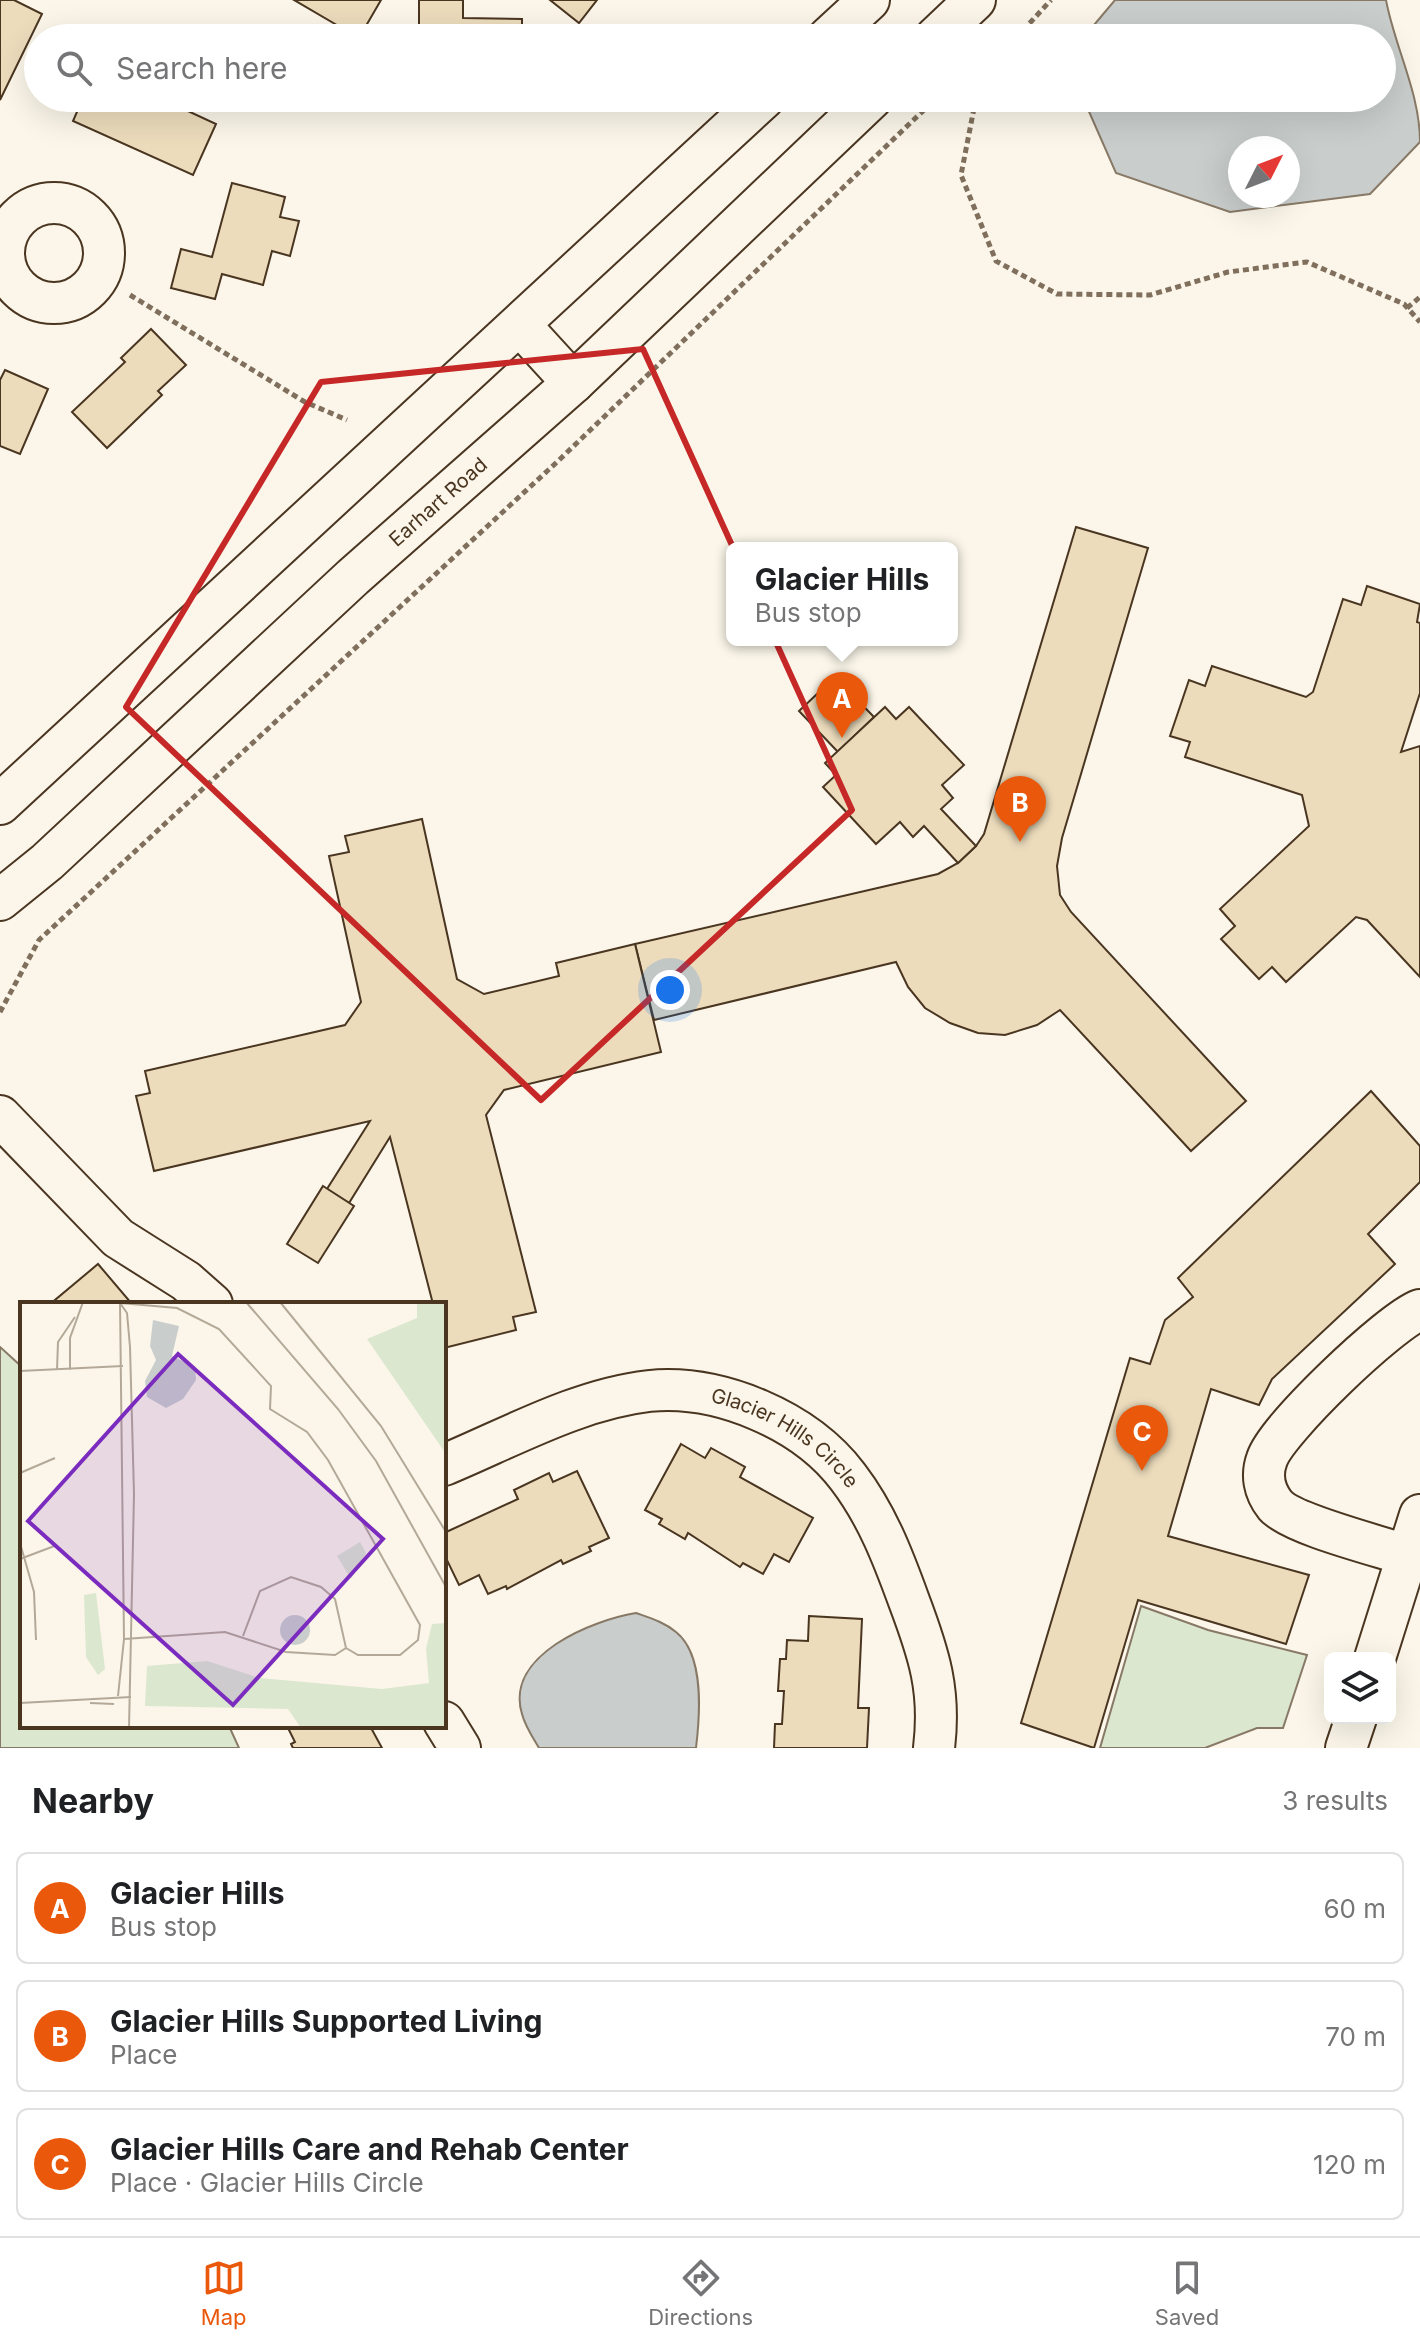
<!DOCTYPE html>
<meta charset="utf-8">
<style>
body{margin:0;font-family:Inter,sans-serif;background:#f6f6f6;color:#202124}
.controls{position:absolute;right:24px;bottom:24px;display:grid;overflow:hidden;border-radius:12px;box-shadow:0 8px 32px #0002}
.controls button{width:72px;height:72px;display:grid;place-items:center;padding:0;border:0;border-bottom:2px solid #e0e0e0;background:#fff;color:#202124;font:40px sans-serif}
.compass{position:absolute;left:1228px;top:136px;width:72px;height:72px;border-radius:50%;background:#fff;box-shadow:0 8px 32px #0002;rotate:48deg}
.you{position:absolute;left:670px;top:990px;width:28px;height:28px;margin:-20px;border:6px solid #fff;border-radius:50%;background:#1a73e8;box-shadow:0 0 0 12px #1a73e833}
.badge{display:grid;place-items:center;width:52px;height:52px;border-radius:50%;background:#ea580c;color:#fff;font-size:26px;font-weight:700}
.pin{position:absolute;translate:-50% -66px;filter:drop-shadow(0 2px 4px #0008)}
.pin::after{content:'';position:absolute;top:42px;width:28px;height:24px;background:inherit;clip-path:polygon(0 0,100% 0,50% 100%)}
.popup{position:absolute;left:726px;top:542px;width:232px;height:104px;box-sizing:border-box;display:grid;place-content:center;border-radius:12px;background:#fff;filter:drop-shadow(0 2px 6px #0005);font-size:26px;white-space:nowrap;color:#757577}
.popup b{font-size:30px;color:#202124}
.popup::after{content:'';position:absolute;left:50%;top:100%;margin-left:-16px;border:16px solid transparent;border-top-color:#fff}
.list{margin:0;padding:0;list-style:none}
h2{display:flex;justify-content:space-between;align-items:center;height:104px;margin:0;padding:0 32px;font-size:34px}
h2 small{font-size:26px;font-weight:400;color:#757577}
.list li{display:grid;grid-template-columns:52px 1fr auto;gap:24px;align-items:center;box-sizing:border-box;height:112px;margin:0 16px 16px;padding:0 16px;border:2px solid #e0e0e0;border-radius:12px}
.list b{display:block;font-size:30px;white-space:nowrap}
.list p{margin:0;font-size:26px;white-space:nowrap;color:#757577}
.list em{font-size:26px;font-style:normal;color:#757577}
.icon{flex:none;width:44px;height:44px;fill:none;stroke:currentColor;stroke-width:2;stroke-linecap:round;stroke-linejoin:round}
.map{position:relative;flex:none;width:1420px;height:1748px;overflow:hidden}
.search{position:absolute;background:#fff;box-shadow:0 8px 32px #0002;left:24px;right:24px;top:24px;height:88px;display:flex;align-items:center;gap:20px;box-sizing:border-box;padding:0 28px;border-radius:44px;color:#757577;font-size:30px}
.sheet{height:488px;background:#fff}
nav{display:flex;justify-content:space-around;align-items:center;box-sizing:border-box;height:112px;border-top:2px solid #e0e0e0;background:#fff;font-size:22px;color:#757577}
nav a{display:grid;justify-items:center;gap:4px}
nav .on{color:#ea580c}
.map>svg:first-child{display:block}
.green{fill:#dce7d0;stroke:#887966;stroke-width:2}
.water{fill:#c9cecd;stroke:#887966;stroke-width:2;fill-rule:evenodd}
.building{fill:#ecdcbc;stroke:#4a3520;stroke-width:2}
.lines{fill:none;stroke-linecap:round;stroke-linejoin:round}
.minor-casing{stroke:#4a3520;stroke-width:44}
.path{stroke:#7f6f5c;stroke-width:5;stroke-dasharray:6 4;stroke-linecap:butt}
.minor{stroke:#fbf6e9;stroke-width:40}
.marked{fill:none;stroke:#c62828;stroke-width:6;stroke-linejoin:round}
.labels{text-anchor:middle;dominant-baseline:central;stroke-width:6;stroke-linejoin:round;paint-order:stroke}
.street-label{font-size:20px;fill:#4a3520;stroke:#fbf6e9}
.inset-road{fill:none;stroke:#b4a999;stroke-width:2}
.view{fill:#7b2cbf;fill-opacity:0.15;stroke:#7b2cbf;stroke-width:4}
.inset-edge{fill:none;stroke:#4a3520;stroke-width:4}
</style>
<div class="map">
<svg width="1420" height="1748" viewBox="0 0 1420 1748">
<rect width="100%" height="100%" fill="#fbf6e9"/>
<g class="green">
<path d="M0,1347L22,1367V1726H229L239,1748H0Z"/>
<path d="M1141,1606L1208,1630L1307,1655L1283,1728H1257L1205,1748H1100Z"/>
</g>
<g class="water">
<path d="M1115,0H1386C1395,48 1420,93 1420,142L1370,194L1230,212L1116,173L1083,98H1382V38H1083ZM1240,148H1288V196H1240Z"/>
<path d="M636,1613C650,1618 664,1622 676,1632C705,1655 700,1715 696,1748H539C533,1738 525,1726 522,1714C504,1655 593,1620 636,1613Z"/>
</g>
<g class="building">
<path d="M0,0H14L42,14L0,100Z"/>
<path d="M294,0H381L359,38Z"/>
<path d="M419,0H463V18L522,19V38H419Z"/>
<path d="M550,0H597L579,23Z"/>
<path d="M83,98H160L216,124L193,175L73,121Z"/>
<path d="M232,183L285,197L280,217L299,221L290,256L272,251L263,285L222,274L215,299L171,288L181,249L212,257Z"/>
<path d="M151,329L186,365L158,391L162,395L107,448L72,412L125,362L121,358Z"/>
<path d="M5,370L48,389L20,454L0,446V380Z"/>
<path d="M1076,527L1148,548L1062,838L1057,866L1060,895L1071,912L1246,1101L1191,1151L1060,1010L1037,1025L1005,1035L978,1033L950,1023L925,1008L908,987L896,962L654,1020L635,944L938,874L958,863L976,846L984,834Z"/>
<path d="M1367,586L1420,604L1417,622L1420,623V693L1401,752L1420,746V977L1367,920L1356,917L1286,982L1272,967L1259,979L1221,939L1235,926L1220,909L1309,826L1302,795L1185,757L1190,742L1170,736L1189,680L1205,686L1212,666L1306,697L1313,692L1343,599L1361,605Z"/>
<path d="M835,677L874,717L838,752L799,711Z"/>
<path d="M885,707L896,719L909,707L964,765L942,785L953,798L941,809L976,846L958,863L924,826L913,837L900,822L876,844L823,787L836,775L825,763Z"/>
<path d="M422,819L457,979L484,994L559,976L556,963L635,944L661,1052L504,1090L486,1115L536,1312L513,1317L516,1330L444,1348V1304H433L390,1137L349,1203L327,1189L370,1121L154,1171L136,1096L150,1093L145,1071L345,1025L361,1002L329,856L349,852L345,836Z"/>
<path d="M1371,1091L1420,1146V1182L1368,1234L1395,1264L1272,1379L1259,1405L1211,1389L1168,1536L1309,1575L1286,1644L1138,1600L1094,1748L1021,1723L1130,1358L1150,1364L1165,1320L1193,1297L1178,1278Z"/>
<path d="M323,1186L354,1206L318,1263L287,1244Z"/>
<path d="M98,1264L132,1304H58L55,1300Z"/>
<path d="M681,1444L705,1458L711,1448L745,1467L740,1477L813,1518L789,1562L774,1554L763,1574L743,1563L740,1567L688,1533L685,1539L659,1524L662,1519L645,1510Z"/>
<path d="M577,1471L609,1538L589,1547L591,1551L563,1564L561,1560L507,1589L506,1586L488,1594L479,1575L459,1585L444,1554V1533L518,1499L514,1490L549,1473L553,1482Z"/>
<path d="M809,1616L862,1619L858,1708H869L867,1748H774L775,1724H782L784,1691H778L780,1659H786L787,1640L808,1641Z"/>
<path d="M287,1726H370L382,1748H293L291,1744L295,1742Z"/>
</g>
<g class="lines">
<defs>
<g id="minor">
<path d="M828,38L869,0"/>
<path d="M935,38L975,0"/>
<circle cx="54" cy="253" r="50"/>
<path d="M520,325L573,383"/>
<path d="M0,804L764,98"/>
<path id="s1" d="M0,900L47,862L353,577L573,383L872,98"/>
<path d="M0,1116L118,1238L186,1281L212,1304"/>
<path id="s2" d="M444,1465C509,1438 578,1399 649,1391C719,1384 805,1420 848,1477C877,1515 893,1557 909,1601C929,1654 941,1691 934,1748"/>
<path d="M1406,1555C1379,1546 1291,1524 1275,1505C1264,1491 1261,1475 1267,1459C1277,1429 1390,1321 1420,1310"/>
<path d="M1375,1658L1420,1515"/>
<path d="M444,1722L460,1748"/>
<path d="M1346,1748L1356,1718"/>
</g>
</defs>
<use href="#minor" class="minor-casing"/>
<g class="path">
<path d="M1016,38L1051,0"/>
<path d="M976,98L961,175L996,261L1057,294L1150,295L1228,272L1307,262L1404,304L1420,322"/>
<path d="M130,295L305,402L347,420"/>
<path d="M1407,308L1420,297"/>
<path d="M0,1012L39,940L557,462L927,107L972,98"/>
</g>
<use href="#minor" class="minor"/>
</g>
<path class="marked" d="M643,349L852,810L541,1100L126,707L321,382Z"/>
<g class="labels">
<g class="street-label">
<text stroke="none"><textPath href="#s1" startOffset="592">Earhart Road</textPath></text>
<text stroke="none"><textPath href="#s2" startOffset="368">Glacier Hills Circle</textPath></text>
</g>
</g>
<g transform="translate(20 1302)">
<rect width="426" height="426" fill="#fbf6e9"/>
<path d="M397,0H426V152L347,37L397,16ZM340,240L346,251L331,277L317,254ZM76,291L85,367L78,373L66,355L64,293ZM426,321V426H281L268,407L125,404L127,364L187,359L240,376L362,387L409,381L406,347L412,322Z" fill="#dce7d0"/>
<path d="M133,18L159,24L152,54L175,65L176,78L163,97L146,106L127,95L125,79L136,58L130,44ZM260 328a15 15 0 1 1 30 0a15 15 0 1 1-30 0Z" fill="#c9cecd"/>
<path class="inset-road" d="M226,0L318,107L356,159L426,285M260,0L361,124L426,230M100,1L157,6L199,27L251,84L250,107L287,130L308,158L400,323L398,338L380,353H338L326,346M100,1L107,11L110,45L114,192L109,426M37,68L38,40L55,15M50,68V36L63,0M0,69L103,64M0,171L35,156M0,241L14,290L16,338M0,257L37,243M223,334L240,289L271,275L301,285L315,297L326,346M104,337L205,330L266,350L315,353L326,346M98,394L104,337L100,0M0,401L111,395M70,401L94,402"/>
<path class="view" d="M158,52L363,237L213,403L8,219Z"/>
<rect width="426" height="426" class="inset-edge"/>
</g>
</svg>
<div class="controls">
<button><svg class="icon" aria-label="layers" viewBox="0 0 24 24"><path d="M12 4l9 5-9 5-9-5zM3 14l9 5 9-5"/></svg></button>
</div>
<svg class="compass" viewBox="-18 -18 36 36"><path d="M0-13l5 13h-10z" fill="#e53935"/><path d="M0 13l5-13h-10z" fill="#757577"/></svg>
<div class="you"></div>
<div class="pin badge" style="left:842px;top:738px">A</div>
<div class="popup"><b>Glacier Hills</b>Bus stop</div>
<div class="pin badge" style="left:1020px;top:842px">B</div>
<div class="pin badge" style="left:1142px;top:1471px">C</div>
<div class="search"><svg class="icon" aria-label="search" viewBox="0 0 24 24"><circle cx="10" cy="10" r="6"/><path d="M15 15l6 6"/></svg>Search here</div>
</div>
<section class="sheet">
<h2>Nearby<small>3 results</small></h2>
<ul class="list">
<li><span class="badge">A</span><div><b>Glacier Hills</b><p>Bus stop</p></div><em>60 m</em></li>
<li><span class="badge">B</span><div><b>Glacier Hills Supported Living</b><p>Place</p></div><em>70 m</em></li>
<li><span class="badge">C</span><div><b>Glacier Hills Care and Rehab Center</b><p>Place · Glacier Hills Circle</p></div><em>120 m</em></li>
</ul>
</section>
<nav>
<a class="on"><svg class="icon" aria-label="map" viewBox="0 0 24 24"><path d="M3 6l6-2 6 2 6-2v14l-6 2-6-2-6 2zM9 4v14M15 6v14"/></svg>Map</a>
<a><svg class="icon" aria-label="directions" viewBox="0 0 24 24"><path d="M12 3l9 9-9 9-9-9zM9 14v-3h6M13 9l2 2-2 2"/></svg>Directions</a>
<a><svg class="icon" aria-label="saved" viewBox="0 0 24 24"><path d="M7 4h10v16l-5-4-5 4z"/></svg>Saved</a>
</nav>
